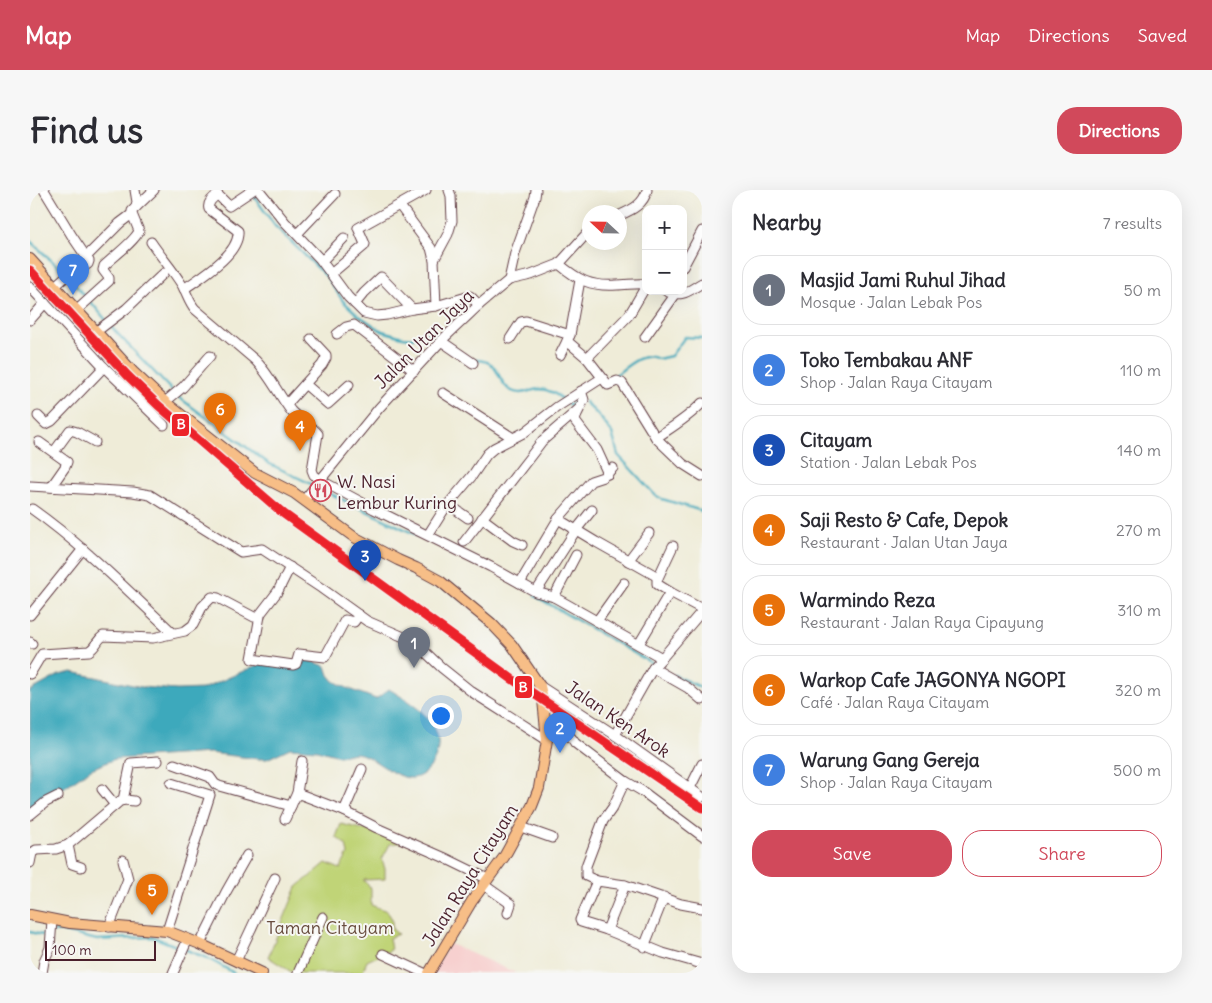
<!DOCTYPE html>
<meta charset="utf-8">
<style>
body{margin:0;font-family:Delius,sans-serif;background:#f7f7f7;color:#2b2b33}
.controls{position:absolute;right:15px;top:15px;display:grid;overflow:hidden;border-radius:10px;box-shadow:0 5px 20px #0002}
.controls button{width:45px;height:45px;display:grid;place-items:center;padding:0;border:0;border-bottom:1px solid #e1e1e2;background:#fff;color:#2b2b33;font:25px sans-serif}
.compass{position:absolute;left:552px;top:15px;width:45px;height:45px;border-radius:50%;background:#fff;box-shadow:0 5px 20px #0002;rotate:292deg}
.scale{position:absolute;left:15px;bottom:12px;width:111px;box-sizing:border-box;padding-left:5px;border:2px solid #4a1f2b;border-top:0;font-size:14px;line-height:18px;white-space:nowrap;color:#4a1f2b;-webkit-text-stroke:4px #f6f6f2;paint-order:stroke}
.you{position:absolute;left:410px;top:525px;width:18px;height:18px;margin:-12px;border:4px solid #fff;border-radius:50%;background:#1a73e8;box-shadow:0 0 0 8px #1a73e833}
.badge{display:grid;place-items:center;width:32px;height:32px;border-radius:50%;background:#d1495b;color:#fff;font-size:16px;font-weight:700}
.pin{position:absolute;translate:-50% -41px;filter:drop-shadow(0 1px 2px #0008)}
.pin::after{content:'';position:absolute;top:26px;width:18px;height:15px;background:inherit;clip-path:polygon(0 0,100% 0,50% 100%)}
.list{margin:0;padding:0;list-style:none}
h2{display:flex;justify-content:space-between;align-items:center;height:65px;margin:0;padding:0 20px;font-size:21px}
h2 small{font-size:16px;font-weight:400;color:#7c7c81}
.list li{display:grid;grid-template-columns:32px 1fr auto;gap:15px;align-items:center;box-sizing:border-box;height:70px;margin:0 10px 10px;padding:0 10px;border:1px solid #e1e1e2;border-radius:20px}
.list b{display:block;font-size:19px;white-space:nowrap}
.list p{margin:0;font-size:16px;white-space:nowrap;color:#7c7c81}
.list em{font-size:16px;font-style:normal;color:#7c7c81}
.actions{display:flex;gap:10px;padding:15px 20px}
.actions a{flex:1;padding:11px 0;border:1px solid #d1495b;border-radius:20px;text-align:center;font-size:18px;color:#d1495b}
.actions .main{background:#d1495b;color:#fff}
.map{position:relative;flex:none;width:672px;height:783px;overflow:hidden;border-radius:20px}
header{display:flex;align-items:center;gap:30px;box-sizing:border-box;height:70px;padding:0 25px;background:#d1495b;color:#fff}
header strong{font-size:24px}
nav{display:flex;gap:28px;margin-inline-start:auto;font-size:18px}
.intro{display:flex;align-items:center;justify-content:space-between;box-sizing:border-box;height:120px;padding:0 30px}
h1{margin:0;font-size:35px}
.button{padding:12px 22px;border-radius:20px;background:#d1495b;color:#fff;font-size:18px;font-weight:700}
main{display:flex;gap:30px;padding:0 30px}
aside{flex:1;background:#fff;border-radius:20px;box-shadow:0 5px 20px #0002}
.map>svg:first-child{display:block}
.built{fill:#f7d0cf}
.green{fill:#c0d477;stroke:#857a51}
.water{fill:#3da9bc;stroke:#446474}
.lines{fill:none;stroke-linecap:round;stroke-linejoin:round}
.stream{stroke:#3da9bc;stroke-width:2.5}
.minor-casing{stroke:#633e45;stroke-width:11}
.major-casing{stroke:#633e45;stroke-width:12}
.minor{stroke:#fff;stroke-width:9}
.major{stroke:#f7be87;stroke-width:10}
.rail-1-casing{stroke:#f6f6f2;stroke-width:12}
.rail-1{stroke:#ec2329;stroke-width:9}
.labels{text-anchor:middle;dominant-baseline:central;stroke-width:4;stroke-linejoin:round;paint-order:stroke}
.street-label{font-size:18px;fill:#4a1f2b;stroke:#f6f6f2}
.poi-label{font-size:18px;fill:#4a1f2b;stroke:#f6f6f2;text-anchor:start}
.park-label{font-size:18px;fill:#684c3e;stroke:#f6f6f2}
.line-badge{stroke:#f6f6f2;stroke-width:2}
.badge-label{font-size:14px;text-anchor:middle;font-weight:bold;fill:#fff}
</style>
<header>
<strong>Map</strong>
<nav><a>Map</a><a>Directions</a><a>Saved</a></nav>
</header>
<div class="intro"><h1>Find us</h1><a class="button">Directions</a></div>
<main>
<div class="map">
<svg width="672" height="783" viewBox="0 0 672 783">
<rect width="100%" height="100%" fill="#f6f6f2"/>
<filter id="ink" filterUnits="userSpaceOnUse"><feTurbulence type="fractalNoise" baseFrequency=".02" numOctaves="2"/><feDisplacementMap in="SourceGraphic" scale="10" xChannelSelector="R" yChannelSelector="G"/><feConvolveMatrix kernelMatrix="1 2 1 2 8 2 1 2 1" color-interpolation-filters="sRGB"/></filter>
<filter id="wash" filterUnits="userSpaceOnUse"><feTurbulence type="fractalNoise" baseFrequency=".0096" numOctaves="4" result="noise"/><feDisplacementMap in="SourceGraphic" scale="20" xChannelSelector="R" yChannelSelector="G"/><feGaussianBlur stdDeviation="1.12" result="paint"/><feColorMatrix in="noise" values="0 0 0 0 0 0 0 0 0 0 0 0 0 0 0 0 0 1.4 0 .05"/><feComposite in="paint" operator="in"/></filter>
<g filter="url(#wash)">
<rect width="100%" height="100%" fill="#efecd8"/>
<path class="built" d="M420,754L486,783H402Z"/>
<path class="green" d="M311,634L350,643L373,652L360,654L352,669L355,679V689L333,690L341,698V715L357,721L362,729V739L368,744L359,748L361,760L337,771L332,783H263L238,767L267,697L296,673L310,679L318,664L316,655L306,647Z"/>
<path class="water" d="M271,468L296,476L299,485L304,491L317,498L346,509L359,499C387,516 424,539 401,576C396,583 388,589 379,588C362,586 347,570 331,564L325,563L309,566L287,560L260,558L237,569H228L180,563L85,569L61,579L0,621V501L29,485L42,482L112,497L147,500L173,499L227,475L235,474L268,478Z"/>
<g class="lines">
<g class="stream">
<path d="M221,2L245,36L297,87L313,111L328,125L352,141L373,147L381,148L399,143L412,145"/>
<path d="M0,51L33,81L56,107"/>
<path d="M60,111L86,142L147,206L238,273L283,295"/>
<path d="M443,170C472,169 464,189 480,200C491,207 498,200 509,199C519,199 527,205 534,210"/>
<path d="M579,190C592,182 611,159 628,169L641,166L655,147L672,148"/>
<path d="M555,212L570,227L582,243L588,265L625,305L632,309L672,321"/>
<path d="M538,214L540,215L550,208"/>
<path d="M288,298L389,346"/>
<path d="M505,406L623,474"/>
<path d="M644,485L672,498"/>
<path d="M0,742L12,745L19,743"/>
<path d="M24,742L30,741L67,750L123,747L177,768L204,783"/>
</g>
</g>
</g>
<g filter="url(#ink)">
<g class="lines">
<defs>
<g id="minor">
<path d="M14,0L42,46L59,71L58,74L46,82H41L25,96"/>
<path d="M105,0L107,12L106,17"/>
<path d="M229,0L255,32L290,69L318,107L334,123L347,126L357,125L382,119L406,116L440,106L449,115"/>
<path d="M370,16L401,58L404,70"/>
<path d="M590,25C602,20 614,14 617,0"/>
<path d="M267,44L305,4"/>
<path d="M121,52C131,67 143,80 152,95C157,103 159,112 165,119L225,170C240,185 248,204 261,221C269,230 281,235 288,244L282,280L284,285L292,291L344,319L461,377L506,402L524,407L540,416L632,468L623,478L658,498L672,510"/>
<path d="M57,66L90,33L102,24"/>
<path d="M292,71L314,48"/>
<path d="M529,74C548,90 561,97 587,95C597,95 606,93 616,94"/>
<path d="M653,77L672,41"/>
<path d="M301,84L334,56L335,54L328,38L396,0"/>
<path d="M479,90L485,63L505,7L506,0"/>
<path d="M0,97L74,177L134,235"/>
<path d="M154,99C171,87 210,64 208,41L179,19C177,13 183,7 188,5L199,16L223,0"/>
<path d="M636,101C653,108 658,101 672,93"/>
<path d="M325,114L334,103L351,87L382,119"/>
<path d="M406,116L404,70L418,44L422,31L421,6L419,0"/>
<path d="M47,120L79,91V88L73,80L74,76C83,67 105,51 109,41L102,24V21L124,0"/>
<path d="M0,130L15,113"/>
<path d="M67,141L96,119L134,83"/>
<path d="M307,144L316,137L324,135L384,181"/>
<path d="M615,147L645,105L646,101"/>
<path d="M480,149L491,132L496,131L540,145"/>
<path d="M411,151L443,173"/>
<path d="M537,151L557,168L578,195L587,191L592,193L626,248C642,237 658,228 672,213"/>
<path d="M530,165L540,145L550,90"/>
<path d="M557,168L599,125L616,96"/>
<path d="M275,194L298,214L319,195"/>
<path d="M551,201L554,210L547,224L545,231L567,260L578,284"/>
<path d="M413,203L483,248"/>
<path d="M135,212L153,197L180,166"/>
<path d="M257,214L292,175L296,168V165L281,149"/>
<path d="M8,226L16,234L22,231L74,177"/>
<path d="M626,248L653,274L672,286"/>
<path d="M9,252L37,272L35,277L21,297"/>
<path d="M24,262L40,240L47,242L65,252"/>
<path d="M0,296L103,302L120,305L211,362L232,359L291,398L337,431L376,448L392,459L412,478L442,502L517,550"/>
<path d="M274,310L349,218L413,149L449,115L479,90L501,85L529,74L560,40"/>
<path d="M418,314L438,328"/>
<path d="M2,319C53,355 98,401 143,443"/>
<path d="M452,328L483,351L492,355"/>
<path d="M528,329L566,352L628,387"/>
<path d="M398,345L415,318L442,286L457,264L464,258L495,242L527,217L572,188"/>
<path d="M434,352L503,263L512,251L549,219"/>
<path d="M598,371L619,343"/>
<path d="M490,393L528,329L561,291L573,287L583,278"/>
<path d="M506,402L546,340L562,320"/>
<path d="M640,402L672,419"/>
<path d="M524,407L546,365"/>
<path d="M0,425L53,359"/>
<path d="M230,426L222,469L263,475L266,474L269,464L295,467L315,430L324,432L329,425"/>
<path d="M567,431L594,393"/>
<path d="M0,452L2,454"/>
<path d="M609,454L640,402L627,394V390L643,356"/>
<path d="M632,468L672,421"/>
<path d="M0,484L12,464L59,461C66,457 67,450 73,446L123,448L155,441L163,435L172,417L182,407L188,408L224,427H228L248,401L260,377"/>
<path d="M510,496L585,545L672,607"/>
<path d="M516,536C529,539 538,541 545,553L595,591L612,601L672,646"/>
<path d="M585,545L623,478"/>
<path d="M144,574L180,587L185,594L189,596L261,616"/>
<path d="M660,598L672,574"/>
<path d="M72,599L85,615"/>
<path d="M267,603L314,621L332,579"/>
<path d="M93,610L101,573L128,571"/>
<path d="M314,621L347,638L413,667L458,689"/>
<path d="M0,625L16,612L28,606"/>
<path d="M255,629L267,603L272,571"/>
<path d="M491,637L522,648"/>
<path d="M38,655L42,674L51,677"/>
<path d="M0,673L2,663L6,660L26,659L38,655L90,611L95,610L104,611"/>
<path d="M567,691L556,686V676L570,639L573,631L583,617L595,591"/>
<path d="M454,695L481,714L478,723"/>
<path d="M672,718L651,714L595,695L567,691L550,730L551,732L577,740L633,763L672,774"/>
<path d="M79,737L98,689L93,670"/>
<path d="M577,740L595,695"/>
<path d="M137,741L180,605L141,593"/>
<path d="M170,754L196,702L217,665"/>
<path d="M614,757L634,707"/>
<path d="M353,764L394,783"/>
<path d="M206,771L245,688"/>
<path d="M12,783L14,771L20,758L22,730"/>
<path d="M143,783L158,749"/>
<path d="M268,783L293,727"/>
</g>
<g id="major">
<path d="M0,69L104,183L135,212L225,283L264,303L324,347L368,370L386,378L410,391L461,433L482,455L510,496L513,510L517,550L509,598L502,616L474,667L442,711L399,783"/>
<path d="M0,725L40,733L137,741L170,754L232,783"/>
</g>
</defs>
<use href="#minor" class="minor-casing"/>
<use href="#major" class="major-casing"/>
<use href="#minor" class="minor"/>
<use href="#major" class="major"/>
<defs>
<path id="rail-1" d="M0,80L98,186L128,215L254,324L482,489L672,618"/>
</defs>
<use href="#rail-1" class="rail-1-casing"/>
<use href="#rail-1" class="rail-1"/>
</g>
</g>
<defs>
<symbol id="restaurant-ring" viewBox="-11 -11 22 22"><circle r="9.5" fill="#f6f6f2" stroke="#d1495b" stroke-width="1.5"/><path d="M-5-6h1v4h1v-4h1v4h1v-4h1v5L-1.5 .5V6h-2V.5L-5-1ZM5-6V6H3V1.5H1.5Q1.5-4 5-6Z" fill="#d1495b"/></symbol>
</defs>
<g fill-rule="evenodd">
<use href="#restaurant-ring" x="278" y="288" width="25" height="25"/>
</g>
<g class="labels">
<g class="street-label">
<text transform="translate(394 149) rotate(-45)">Jalan Utan Jaya</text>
<text transform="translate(588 529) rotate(34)">Jalan Ken Arok</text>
<text transform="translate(440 685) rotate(-58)">Jalan Raya Citayam</text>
</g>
<g class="poi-label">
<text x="307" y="291">W. Nasi<tspan x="307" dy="21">Lembur Kuring</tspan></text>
</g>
<g class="park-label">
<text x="300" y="737">Taman Citayam</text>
</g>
</g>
<g class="line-badge">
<rect x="141" y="223" width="19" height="24" rx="5" fill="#ec2329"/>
<rect x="484" y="485" width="19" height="24" rx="5" fill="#ec2329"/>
</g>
<g class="badge-label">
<text x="151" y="239">B</text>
<text x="493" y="502">B</text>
</g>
</svg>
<div class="controls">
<button>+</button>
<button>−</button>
</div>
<svg class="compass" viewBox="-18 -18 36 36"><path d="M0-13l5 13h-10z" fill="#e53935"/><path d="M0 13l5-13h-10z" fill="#7c7c81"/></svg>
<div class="scale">100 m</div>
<div class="you"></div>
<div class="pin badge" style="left:384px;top:478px;background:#6b7280">1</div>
<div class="pin badge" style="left:530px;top:563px;background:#3f7fe0">2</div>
<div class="pin badge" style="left:335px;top:391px;background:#1a4fb4">3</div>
<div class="pin badge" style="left:270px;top:261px;background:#e8710a">4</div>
<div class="pin badge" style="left:122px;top:725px;background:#e8710a">5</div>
<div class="pin badge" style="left:190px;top:244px;background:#e8710a">6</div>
<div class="pin badge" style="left:43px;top:105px;background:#3f7fe0">7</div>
</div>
<aside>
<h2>Nearby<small>7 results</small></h2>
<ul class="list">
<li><span class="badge" style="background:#6b7280">1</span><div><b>Masjid Jami Ruhul Jihad</b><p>Mosque · Jalan Lebak Pos</p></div><em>50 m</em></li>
<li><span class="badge" style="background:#3f7fe0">2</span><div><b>Toko Tembakau ANF</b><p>Shop · Jalan Raya Citayam</p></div><em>110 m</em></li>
<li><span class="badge" style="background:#1a4fb4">3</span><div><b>Citayam</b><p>Station · Jalan Lebak Pos</p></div><em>140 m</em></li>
<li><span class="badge" style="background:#e8710a">4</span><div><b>Saji Resto &amp; Cafe, Depok</b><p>Restaurant · Jalan Utan Jaya</p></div><em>270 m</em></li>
<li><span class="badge" style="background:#e8710a">5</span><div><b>Warmindo Reza</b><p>Restaurant · Jalan Raya Cipayung</p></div><em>310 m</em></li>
<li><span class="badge" style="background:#e8710a">6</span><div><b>Warkop Cafe JAGONYA NGOPI</b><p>Café · Jalan Raya Citayam</p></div><em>320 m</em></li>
<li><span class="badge" style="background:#3f7fe0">7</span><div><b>Warung Gang Gereja</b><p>Shop · Jalan Raya Citayam</p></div><em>500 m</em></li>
</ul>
<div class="actions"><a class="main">Save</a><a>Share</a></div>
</aside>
</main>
